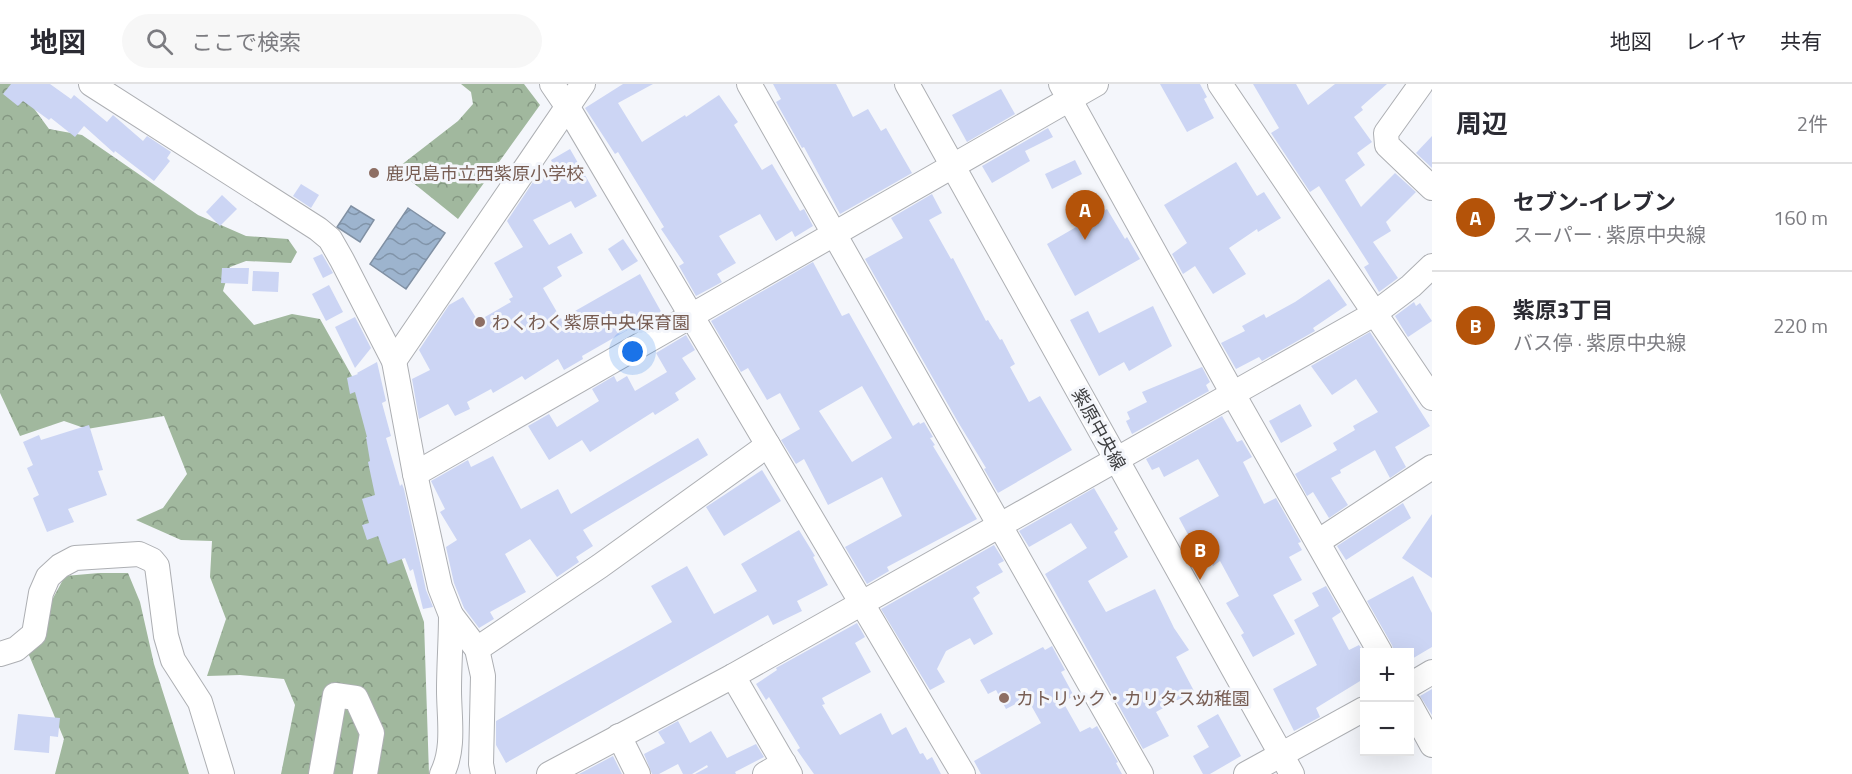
<!DOCTYPE html>
<html lang="ja">
<meta charset="utf-8">
<style>
body{margin:0;font-family:"Titillium Web","Noto Sans JP",sans-serif;background:#f7f7f7;color:#2b2b33}
.controls{position:absolute;right:18px;bottom:18px;display:grid;overflow:hidden;border-radius:0px;box-shadow:0 6px 24px #0002}
.controls button{width:54px;height:54px;display:grid;place-items:center;padding:0;border:0;border-bottom:2px solid #e1e1e2;background:#fff;color:#2b2b33;font:30px sans-serif}
.you{position:absolute;left:633px;top:268px;width:21px;height:21px;margin:-15px;border:4px solid #fff;border-radius:50%;background:#1a73e8;box-shadow:0 0 0 9px #1a73e833}
.badge{display:grid;place-items:center;width:39px;height:39px;border-radius:50%;background:#b45309;color:#fff;font-size:20px;font-weight:700}
.pin{position:absolute;translate:-50% -50px;filter:drop-shadow(0 2px 3px #0008)}
.pin::after{content:'';position:absolute;top:32px;width:21px;height:18px;background:inherit;clip-path:polygon(0 0,100% 0,50% 100%)}
.list{margin:0;padding:0;list-style:none}
h2{display:flex;justify-content:space-between;align-items:center;height:78px;margin:0;padding:0 24px;font-size:26px}
h2 small{font-size:20px;font-weight:400;color:#7c7c81}
.list li{display:grid;grid-template-columns:39px 1fr auto;gap:18px;align-items:center;box-sizing:border-box;height:108px;padding:0 24px;border-top:2px solid #e1e1e2}
.list b{display:block;font-size:22px;white-space:nowrap}
.list p{margin:0;font-size:20px;white-space:nowrap;color:#7c7c81}
.list em{font-size:20px;font-style:normal;color:#7c7c81}
.icon{flex:none;width:33px;height:33px;fill:none;stroke:currentColor;stroke-width:2;stroke-linecap:round;stroke-linejoin:round}
.map{position:relative;flex:none;width:1432px;height:690px;overflow:hidden}
header{display:flex;align-items:center;gap:36px;box-sizing:border-box;height:84px;padding:0 30px;background:#fff;border-bottom:2px solid #e1e1e2}
header strong{font-size:28px}
nav{display:flex;gap:33px;margin-inline-start:auto;font-size:21px}
.search{width:420px;height:54px;background:#f7f7f7;display:flex;align-items:center;gap:15px;box-sizing:border-box;padding:0 21px;border-radius:33px;color:#7c7c81;font-size:22px}
main{display:flex}
aside{flex:1;background:#fff}
.map>svg:first-child{display:block}
.forest{fill:url(#forest-crowns)}
.water{fill:url(#water-waves);stroke:#8090a3;stroke-width:1.5}
.building{fill:#ccd5f4;fill-rule:evenodd}
.lines{fill:none;stroke-linecap:round;stroke-linejoin:round}
.minor-casing{stroke:#adafb3;stroke-width:26}
.minor{stroke:#fff;stroke-width:24}
.education-dot{fill:#8d6e63;stroke:#f4f6fb;stroke-width:2}
.labels{text-anchor:middle;dominant-baseline:central;stroke-width:6;stroke-linejoin:round;paint-order:stroke}
.education-label{font-size:18px;fill:#785e54;stroke:#f4f6fb;text-anchor:start}
.street-label{font-size:18px;fill:#3c3d3f;stroke:#f4f6fb}
</style>
<header>
<strong>地図</strong>
<div class="search"><svg class="icon" aria-label="search" viewBox="0 0 24 24"><circle cx="10" cy="10" r="6"/><path d="M15 15l6 6"/></svg>ここで検索</div>
<nav><a>地図</a><a>レイヤ</a><a>共有</a></nav>
</header>
<main>
<div class="map">
<svg width="1432" height="690" viewBox="0 0 1432 690">
<defs>
<pattern id="forest-crowns" width="20" height="18" patternUnits="userSpaceOnUse" patternTransform="scale(1.5)"><rect width="20" height="18" fill="#a1b89e"/><path d="M2 6a3 3 0 1 1 6 0M12 15a3 3 0 1 1 6 0" fill="none" stroke="#849782"/></pattern>
<pattern id="water-waves" width="16" height="10" patternUnits="userSpaceOnUse" patternTransform="scale(1.5)"><rect width="16" height="10" fill="#9db4ce"/><path d="M0 5q4-4 8 0t8 0" fill="none" stroke="#8194a9"/></pattern>
</defs>
<rect width="100%" height="100%" fill="#f4f6fb"/>
<g class="forest">
<path d="M0,0H16L49,45L82,51L198,131L246,152L288,155L297,168L291,179L246,177L230,183L223,207L254,241L292,230L320,235L353,294L400,470L424,538L429,690H281L295,621L284,595L240,591L207,592L226,535L210,493L212,457L181,456L136,436L163,424L187,390L164,332L87,345L64,337L20,352L0,309Z"/>
<path d="M461,0H524L540,21L458,135L396,85L458,37L473,20L471,8Z"/>
<path d="M99,489H128L140,518L154,580L189,690H55L64,655L26,564L65,492Z"/>
</g>
<g class="water">
<path d="M351,122L374,136L360,158L337,143Z"/>
<path d="M408,124L445,149L406,205L370,180Z"/>
</g>
<g class="building">
<path d="M11,0H50L71,15L74,11L107,38L113,31L143,57L147,52L171,68L167,74L170,77L154,97L115,67L114,69L84,42L75,53L51,34L49,36L23,17L18,22L3,10Z"/>
<path d="M623,0H653L618,19L642,58L685,31L686,33L719,11L738,38L734,41L762,86L772,80L800,127L804,125L813,142L795,153L792,147L776,157L760,130L719,152L736,179L717,190L722,198L696,212L679,182L684,179L661,145L664,143L618,68L615,70L585,24Z"/>
<path d="M773,0H836L853,33L868,25L881,47L886,44L912,89L840,130L804,63L802,64L776,18L781,15Z"/>
<path d="M1160,0H1200L1207,13L1204,15L1214,34L1187,48Z"/>
<path d="M1253,0H1296L1308,21L1335,0H1387L1361,23L1363,26L1354,33L1372,58L1357,69L1365,81L1345,96L1361,123L1395,89L1416,108L1386,138L1391,147L1373,158L1398,194L1379,208L1364,183L1369,180L1319,102L1310,108L1271,49L1279,44Z"/>
<path d="M1001,5L1015,30L967,58L952,31Z"/>
<path d="M1048,44L1053,53L1025,67L1030,77L992,99L982,82Z"/>
<path d="M1432,52V84L1416,69Z"/>
<path d="M570,65L597,112L575,124L571,117L533,136L549,161L571,149L583,169L557,183L562,192L543,204L561,235L640,190L663,231L641,244L638,240L582,272L583,275L564,286L558,275L525,296L522,292L493,309L491,305L467,318L470,325L455,332L448,320L419,335L412,295L430,286L419,266L449,221L463,213L478,237L511,218L509,215L513,213L494,179L523,163L507,137L533,98L556,86L551,76Z"/>
<path d="M1075,76L1082,90L1052,105L1045,90Z"/>
<path d="M1236,78L1257,112L1264,108L1281,134L1258,148L1257,145L1229,164L1246,190L1213,210L1195,182L1183,190L1172,170L1187,159L1164,121Z"/>
<path d="M301,100L319,111L311,124L293,112Z"/>
<path d="M932,110L942,129L929,136L951,175L953,174L986,237L988,236L1000,256L1002,255L1015,280L1010,283L1029,318L1040,312L1072,366L998,409L984,385L986,384L958,338L865,175L903,154L891,134Z"/>
<path d="M222,111L237,125L220,142L206,128Z"/>
<path d="M1107,125L1125,155L1127,153L1140,175L1075,212L1047,160Z"/>
<path d="M623,155L638,177L622,187L608,165Z"/>
<path d="M322,170L333,189L323,194L313,174Z"/>
<path d="M813,178L842,232L849,229L913,342L919,338L920,340L924,338L933,353L930,354L935,361L933,362L977,435L887,483L889,487L867,500L845,463L902,432L882,393L828,421L804,375L796,380L781,356L800,345L780,309L767,316L748,284L741,288L711,237ZM862,302L892,354L852,378L819,327Z"/>
<path d="M222,184H249L248,200L221,199Z"/>
<path d="M253,187L279,188L278,208L252,207Z"/>
<path d="M1329,195L1347,221L1313,244L1315,247L1262,277L1259,273L1236,285L1221,259L1245,247L1242,242L1264,230L1266,234L1295,218Z"/>
<path d="M329,201L343,228L326,237L312,210Z"/>
<path d="M1414,218L1416,222L1420,219L1432,237L1408,253L1395,232Z"/>
<path d="M1153,222L1172,262L1129,287L1124,278L1099,292L1070,236L1088,227L1099,249Z"/>
<path d="M355,233L371,264L355,284L335,243Z"/>
<path d="M1370,248L1430,342L1395,363L1406,383L1390,394L1375,366L1340,386L1341,389L1331,394L1348,421L1329,434L1313,408L1307,412L1295,390L1337,366L1333,359L1355,346L1353,342L1378,328L1356,295L1332,311L1311,282Z"/>
<path d="M686,251L695,266L682,274L696,295L675,309L679,316L655,331L653,328L590,368L582,356L549,376L528,342L549,330L557,343L599,317L592,305L614,292L617,298L627,292L635,307L667,288L656,269Z"/>
<path d="M377,278L386,317L382,319L391,352L386,354L400,402L402,400L404,405L426,506L433,523L423,525L413,485L410,487L405,474L388,480L378,452L367,456L362,441L369,439L362,415L375,411L368,378L370,377L366,353H367L355,308L350,310L347,294L358,290L357,289Z"/>
<path d="M1202,283L1210,298L1206,301L1209,307L1132,350L1126,337L1130,335L1127,328L1147,318L1142,308Z"/>
<path d="M1300,320L1312,342L1281,359L1269,337Z"/>
<path d="M1222,332L1237,358L1242,356L1252,373L1243,378L1264,420L1276,414L1301,458L1298,459L1302,466L1289,473L1302,496L1273,511L1295,550L1253,573L1241,551L1244,549L1226,519L1239,512L1220,477L1213,482L1198,455L1192,458L1179,434L1219,412L1198,375L1164,393L1159,383L1152,386L1146,375Z"/>
<path d="M89,341L103,386L98,387L107,411L68,425L74,438L47,448L33,414L39,411L27,384L33,381L23,358L39,351L41,356Z"/>
<path d="M698,354L708,371L583,446L593,462L576,473L579,478L557,493L530,455L505,470L526,508L490,528L494,535L479,544L464,524L454,499L446,463L457,456L440,428L445,425L431,397L468,376L471,383L493,372L521,425L558,405L571,430Z"/>
<path d="M762,386L781,417L724,452L706,423Z"/>
<path d="M1094,404L1118,445L1114,448L1128,473L1088,497L1106,528L1155,505L1174,544L1189,566L1176,573L1194,607L1156,628L1169,652L1143,665L1045,490L1087,464L1071,439L1029,463L1019,447Z"/>
<path d="M1403,419L1411,434L1346,476L1337,462Z"/>
<path d="M1432,430V494L1402,474Z"/>
<path d="M799,446L815,472L813,473L828,501L797,517L802,527L773,541L768,531L506,679L496,661V637L672,538L651,502L687,482L714,530L757,507L741,480Z"/>
<path d="M994,461L1004,477L998,480L1003,488L976,503L980,509L973,514L993,550L974,561L970,554L946,567L937,585L945,598L930,606L881,525Z"/>
<path d="M1413,492L1432,529V563L1410,576V568H1394L1392,561L1367,517Z"/>
<path d="M1326,502L1341,528L1332,534L1349,566L1359,561L1365,570V594L1316,624L1320,633L1294,647L1273,605L1317,581L1294,536L1319,522L1312,509Z"/>
<path d="M857,539L865,553L855,559L871,588L822,614L825,620L822,621L840,651L881,629L892,651L906,643L920,670L923,669L927,676L932,673L941,690H814L797,666L800,664L769,613L766,616L756,600L777,586L776,584Z"/>
<path d="M1052,562L1065,586L1061,588L1074,612L1063,618L1080,648L1090,643L1092,645L1097,642L1118,678L1116,679L1122,690H981L974,677L1041,639L1027,614L1006,625L996,606L988,610L980,596L1043,563L1045,566Z"/>
<path d="M1432,605V631L1420,612Z"/>
<path d="M18,630L60,634L58,653L50,652L49,669L14,666Z"/>
<path d="M1218,630L1241,672L1210,690H1203L1193,672L1209,663L1197,642Z"/>
<path d="M678,637L690,659L711,647L727,674L756,660L764,673L735,688L736,690H695L708,683L707,681L692,690H683L678,680L659,690H652L644,670L665,659L658,648Z"/>
<path d="M613,672L622,690H579Z"/>
</g>
<g class="lines">
<defs>
<g id="minor">
<path d="M91,0L318,145L330,155L342,176L394,277L415,390L440,503L451,531L477,565L483,592L481,680L483,690"/>
<path d="M552,0L567,22L963,690"/>
<path d="M749,0L1141,690"/>
<path d="M907,0L1292,690"/>
<path d="M1061,0L1233,310L1380,568"/>
<path d="M1220,0L1432,314"/>
<path d="M1421,0L1386,49L1387,61L1432,104"/>
<path d="M394,277L583,0"/>
<path d="M415,390L1096,0"/>
<path d="M1319,457L1432,383"/>
<path d="M477,565L600,482L768,361"/>
<path d="M0,570L16,565L34,550L41,509L48,493L60,482L75,474L139,470L152,476L157,482L166,552L173,576L200,618L222,690"/>
<path d="M733,592L790,690"/>
<path d="M1410,601L1432,588"/>
<path d="M1410,621L1432,661"/>
<path d="M619,652L638,690"/>
<path d="M321,690L335,611L356,614L372,649L365,690"/>
<path d="M442,690C455,664 449,634 449,606C449,581 451,556 451,531"/>
<path d="M549,690L733,592L1374,230L1411,202L1432,182"/>
<path d="M765,690L784,679"/>
<path d="M1246,690L1364,625"/>
</g>
</defs>
<use href="#minor" class="minor-casing"/>
<use href="#minor" class="minor"/>
</g>
<g class="education-dot">
<circle cx="374" cy="89" r="6"/>
<circle cx="480" cy="238" r="6"/>
<circle cx="1004" cy="614" r="6"/>
</g>
<g class="labels">
<g class="education-label">
<text x="386" y="89">鹿児島市立西紫原小学校</text>
<text x="492" y="238">わくわく紫原中央保育園</text>
<text x="1016" y="614">カトリック・カリタス幼稚園</text>
</g>
<g class="street-label">
<text transform="translate(1099 345) rotate(61)">紫原中央線</text>
</g>
</g>
</svg>
<div class="controls">
<button>+</button>
<button>−</button>
</div>
<div class="you"></div>
<div class="pin badge" style="left:1085px;top:156px">A</div>
<div class="pin badge" style="left:1200px;top:496px">B</div>
</div>
<aside>
<h2>周辺<small>2件</small></h2>
<ul class="list">
<li><span class="badge">A</span><div><b>セブン-イレブン</b><p>スーパー · 紫原中央線</p></div><em>160 m</em></li>
<li><span class="badge">B</span><div><b>紫原3丁目</b><p>バス停 · 紫原中央線</p></div><em>220 m</em></li>
</ul>
</aside>
</main>
